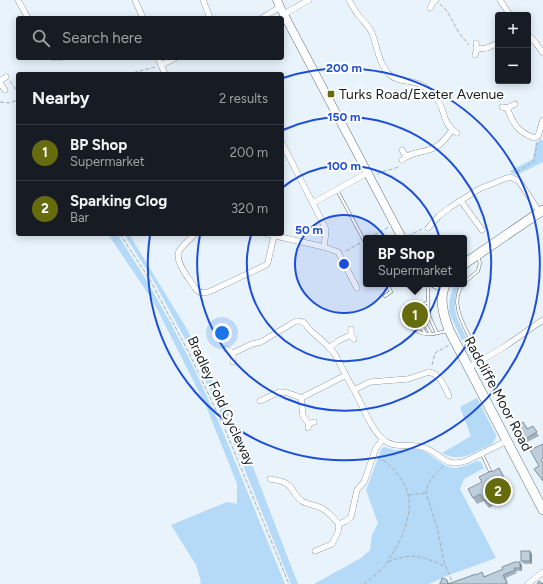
<!DOCTYPE html>
<meta charset="utf-8">
<style>
body{margin:0;font-family:Figtree,sans-serif;background:#20242c;color:#f1f3f6}
.controls{position:absolute;right:12px;top:12px;display:grid;overflow:hidden;border-radius:4px;box-shadow:0 2px 10px #0003}
.controls button{width:36px;height:36px;display:grid;place-items:center;padding:0;border:0;border-bottom:1px solid #363941;background:#171b24;color:#f1f3f6;font:20px sans-serif}
.you{position:absolute;left:222px;top:333px;width:14px;height:14px;margin:-10px;border:3px solid #fff;border-radius:50%;background:#1a73e8;box-shadow:0 0 0 6px #1a73e833}
.badge{display:grid;place-items:center;width:26px;height:26px;border-radius:50%;background:#666b0e;color:#fff;font-size:13px;font-weight:700}
.pin{position:absolute;translate:-50% -50%;border:2px solid #fff;box-shadow:0 1px 4px #0006}
.popup{position:absolute;left:363px;top:235px;width:104px;height:52px;box-sizing:border-box;display:grid;place-content:center;border-radius:4px;background:#171b24;filter:drop-shadow(0 1px 3px #0005);font-size:13px;white-space:nowrap;color:#9ea1a6}
.popup b{font-size:15px;color:#f1f3f6}
.popup::after{content:'';position:absolute;left:50%;top:100%;margin-left:-8px;border:8px solid transparent;border-top-color:#171b24}
.list{margin:0;padding:0;list-style:none}
h2{display:flex;justify-content:space-between;align-items:center;height:52px;margin:0;padding:0 16px;font-size:17px}
h2 small{font-size:13px;font-weight:400;color:#9ea1a6}
.list li{display:grid;grid-template-columns:26px 1fr auto;gap:12px;align-items:center;box-sizing:border-box;height:56px;padding:0 16px;border-top:1px solid #363941}
.list b{display:block;font-size:15px;white-space:nowrap}
.list p{margin:0;font-size:13px;white-space:nowrap;color:#9ea1a6}
.list em{font-size:13px;font-style:normal;color:#9ea1a6}
.icon{flex:none;width:22px;height:22px;fill:none;stroke:currentColor;stroke-width:2;stroke-linecap:round;stroke-linejoin:round}
.map{position:relative;flex:none;width:543px;height:584px;overflow:hidden}
.search{position:absolute;background:#171b24;box-shadow:0 2px 10px #0003;left:16px;top:16px;width:268px;height:44px;display:flex;align-items:center;gap:10px;box-sizing:border-box;padding:0 14px;border-radius:4px;color:#9ea1a6;font-size:15px}
.panel{position:absolute;background:#171b24;box-shadow:0 2px 10px #0003;left:16px;top:72px;width:268px;height:164px;border-radius:4px}
.map>svg:first-child{display:block}
.green{fill:#b4daf8}
.lines{fill:none;stroke-linecap:round;stroke-linejoin:round}
.lane-casing{stroke:#62727e;stroke-width:3.5}
.street-casing{stroke:#62727e;stroke-width:6}
.secondary-casing{stroke:#62727e;stroke-width:9}
.primary-casing{stroke:#62727e;stroke-width:10}
.path{stroke:#a5afb6;stroke-width:1;stroke-dasharray:4 2;stroke-linecap:butt}
.lane{stroke:#fff;stroke-width:2.5}
.street{stroke:#fff;stroke-width:5.5}
.secondary{stroke:#fff;stroke-width:8}
.primary{stroke:#fff;stroke-width:9}
.wall{fill:#a3b2bd}
.shaded-wall{fill:#84919a}
.building{fill:#bdcfdc;stroke:#84919a}
.ring{fill:none;stroke:#1d4ed8;stroke-width:2}
.poi-dot{fill:#666b0e;stroke:#fff;stroke-width:1.5}
.labels{text-anchor:middle;dominant-baseline:central;stroke-width:4;stroke-linejoin:round;paint-order:stroke}
.poi-label{font-size:14px;fill:#171e23;stroke:#fff;text-anchor:start}
.street-label{font-size:14px;fill:#171e23;stroke:#fff}
.centre{fill:#1d4ed8;stroke:#fff;stroke-width:2}
.ring-label{font-size:12px;text-anchor:middle;font-weight:bold;fill:#1d4ed8;stroke:#fff;stroke-width:4;stroke-linejoin:round;paint-order:stroke}
</style>
<div class="map">
<svg width="543" height="584" viewBox="0 0 543 584">
<rect width="100%" height="100%" fill="#e8f3fc"/>
<g class="green">
<path d="M540,139L543,141V162L517,175L511,173L510,171L533,159L536,142L539,141Z"/>
<path d="M108,234H117L147,281L170,322L193,366L223,432L285,584H200L201,582L196,565L171,525L227,502L237,504V484L206,406L153,301Z"/>
<path d="M124,234H129L188,331L246,449L298,584H291L227,426L190,348L152,278Z"/>
<path d="M455,284H461C445,309 464,331 476,354V356L473,359H471L450,315C448,304 450,294 455,284Z"/>
<path d="M477,398L496,435C496,440 494,442 490,445C472,453 461,463 442,453L471,436L460,407Z"/>
<path d="M385,447C389,448 393,450 397,450C405,450 412,448 420,450C431,453 443,467 453,468C461,468 470,464 477,461L481,462L484,468L464,479L460,489L496,558L449,575L429,584H314L361,558L370,550L372,535L378,523L366,490L381,450L382,448Z"/>
</g>
<g class="lines">
<defs>
<g id="lane">
<path d="M337,190L366,244"/>
<path d="M464,283L467,280L478,271L480,263L478,257"/>
<path d="M463,284C451,300 460,318 468,334C473,343 477,351 481,360"/>
<path d="M385,296L391,292L387,284"/>
<path d="M428,302L429,316L437,333"/>
<path d="M419,307L428,302V289L430,284"/>
<path d="M409,312L406,314C406,324 417,334 428,334C433,335 441,332 447,331"/>
<path d="M423,320L431,334"/>
<path d="M419,322L425,333"/>
<path d="M411,327L429,317"/>
<path d="M482,454L491,473"/>
</g>
<g id="street">
<path d="M18,0L28,18"/>
<path d="M135,0L143,18"/>
<path d="M203,0L210,18"/>
<path d="M349,0C352,5 355,11 359,16C364,22 369,26 372,33C377,46 379,65 390,75C398,82 407,80 416,83C423,84 429,90 434,95C447,108 440,123 457,133"/>
<path d="M500,0L510,15"/>
<path d="M430,8L433,2L436,0"/>
<path d="M284,14L309,0"/>
<path d="M262,18L280,7"/>
<path d="M528,35L536,43L543,53"/>
<path d="M477,49L487,48L498,43"/>
<path d="M475,55L477,49L476,43"/>
<path d="M54,58H60"/>
<path d="M158,58L165,74"/>
<path d="M161,65L175,58"/>
<path d="M0,81L6,77"/>
<path d="M0,83L5,90"/>
<path d="M502,107L507,108L515,104"/>
<path d="M507,108C514,125 517,131 534,138L538,136L543,120"/>
<path d="M282,143L325,227L326,231L324,247"/>
<path d="M402,150L406,156"/>
<path d="M402,160C411,151 424,153 434,148C442,144 447,137 452,130"/>
<path d="M461,201L482,230"/>
<path d="M313,203L367,173"/>
<path d="M428,228L439,216L449,208L479,189L504,179L510,177L519,181L540,213"/>
<path d="M195,234C190,239 183,245 179,251C174,261 190,280 195,288C200,295 206,293 213,290L266,265L268,262L274,236"/>
<path d="M267,234L324,247L338,252L357,288"/>
<path d="M351,329V335L354,339"/>
<path d="M329,348L338,341L351,335"/>
<path d="M226,349L233,353V362"/>
<path d="M233,353L252,344L261,342L296,321C306,320 306,327 312,332C320,339 328,345 334,353C338,359 341,366 344,372C350,383 356,393 361,404C367,416 373,431 384,440C395,450 412,442 425,448C442,454 444,468 466,461L507,441"/>
<path d="M468,368L504,347L543,320"/>
<path d="M354,390L370,382L408,379L429,372C441,375 444,386 449,396"/>
<path d="M301,398L303,416L309,424"/>
<path d="M260,401L279,392C287,391 294,395 301,398L346,375"/>
<path d="M308,428L309,424L314,422"/>
<path d="M270,479C279,481 287,481 292,489C295,494 297,498 302,501C308,505 317,505 323,509C329,512 334,519 339,524"/>
<path d="M315,551L332,544L338,532L339,524L346,521L351,517L357,490L364,482L376,448L383,439"/>
<path d="M528,584L543,572"/>
</g>
<g id="secondary">
<path d="M277,0L280,7L402,238"/>
<path d="M435,284L443,288"/>
</g>
<g id="primary">
<path d="M464,264L543,210"/>
<path d="M446,284C438,297 444,317 449,330L543,510"/>
</g>
</defs>
<use href="#lane" class="lane-casing"/>
<use href="#street" class="street-casing"/>
<use href="#secondary" class="secondary-casing"/>
<use href="#primary" class="primary-casing"/>
<g class="path">
<path d="M440,4L447,11L459,33L469,45"/>
<path d="M128,74L155,67"/>
<path d="M10,81L18,92"/>
<path d="M0,102L9,103L18,100"/>
<path d="M517,172L534,161L537,143"/>
<path d="M377,174C384,170 393,170 400,166"/>
<path d="M120,234L150,280L188,351L224,427L289,584"/>
<path d="M408,236L422,229"/>
<path d="M369,238L389,227"/>
<path d="M346,251L360,243"/>
<path d="M432,365L435,353L449,345"/>
<path d="M443,466L432,478L428,484L426,493L437,527L444,562L453,584"/>
<path d="M409,495L426,493"/>
<path d="M388,562C412,552 423,556 446,567"/>
<path d="M364,584C371,578 379,572 385,566C388,562 390,557 393,553C407,530 418,499 399,476C393,468 387,461 378,458"/>
</g>
<use href="#lane" class="lane"/>
<use href="#street" class="street"/>
<use href="#secondary" class="secondary"/>
<use href="#primary" class="primary"/>
</g>
<g class="wall">
<path d="M421,305L426,315L412,323L410,320Z"/>
<path d="M523,422L528,429L535,430L539,436L527,442L525,439Z"/>
<path d="M499,468L503,475L511,490L504,494L507,498L489,508L484,501L477,504L473,498L482,482L492,472Z"/>
<path d="M532,554V564H524L521,561Z"/>
<path d="M522,565V571H516L517,573L506,578L508,584H440L447,580L449,583L476,575L485,576Z"/>
</g>
<g class="shaded-wall">
<path d="M499,468L503,475L511,490L507,484Z"/>
<path d="M530,551L532,554V564L530,561Z"/>
<path d="M520,562L522,565V571L520,568Z"/>
</g>
<g class="building">
<path d="M421,305L424,313L410,320L407,313Z"/>
<path d="M523,422L527,429L533,426L537,432L525,439L517,425Z"/>
<path d="M543,444V458L541,460L543,463V481L534,469L539,466L530,450Z"/>
<path d="M499,468L507,484L500,487L502,492L484,501L480,494L473,498L468,489L482,482L479,477L491,471L492,472Z"/>
<rect x="521" y="551" width="9" height="10"/>
<path d="M515,562H520V568H514L515,570L503,575L507,583L505,584H440V582H441L442,578L447,580L448,584L476,574V575L482,572L484,577L503,569L502,567Z"/>
<path d="M539,581L543,584H537Z"/>
</g>
<circle cx="344" cy="264" r="49" fill="#1d4ed8" fill-opacity=".12"/>
<g class="ring">
<circle cx="344" cy="264" r="49"/>
<path d="M282 188A98 98 0 1 1 251 235"/>
<path d="M283 130A147 147 0 1 1 200 235"/>
<path d="M283 78A196 196 0 1 1 150 235"/>
</g>
<rect class="poi-dot" x="327" y="90" width="8" height="8" rx="2"/>
<g class="labels">
<g class="poi-label">
<text x="339" y="94">Turks Road/Exeter Avenue</text>
</g>
<g class="street-label">
<text transform="translate(498 394) rotate(62)">Radcliffe Moor Road</text>
<text transform="translate(221 401) rotate(65)">Bradley Fold Cycleway</text>
</g>
</g>
<circle cx="344" cy="264" r="6" class="centre"/>
<g class="ring-label">
<text x="344" y="72">200 m</text>
<text x="344" y="121">150 m</text>
<text x="344" y="170">100 m</text>
<text x="309" y="234">50 m</text>
</g>
</svg>
<div class="controls">
<button>+</button>
<button>−</button>
</div>
<div class="you"></div>
<div class="pin badge" style="left:415px;top:315px">1</div>
<div class="popup"><b>BP Shop</b>Supermarket</div>
<div class="pin badge" style="left:498px;top:491px">2</div>
<div class="search"><svg class="icon" aria-label="search" viewBox="0 0 24 24"><circle cx="10" cy="10" r="6"/><path d="M15 15l6 6"/></svg>Search here</div>
<section class="panel">
<h2>Nearby<small>2 results</small></h2>
<ul class="list">
<li><span class="badge">1</span><div><b>BP Shop</b><p>Supermarket</p></div><em>200 m</em></li>
<li><span class="badge">2</span><div><b>Sparking Clog</b><p>Bar</p></div><em>320 m</em></li>
</ul>
</section>
</div>
